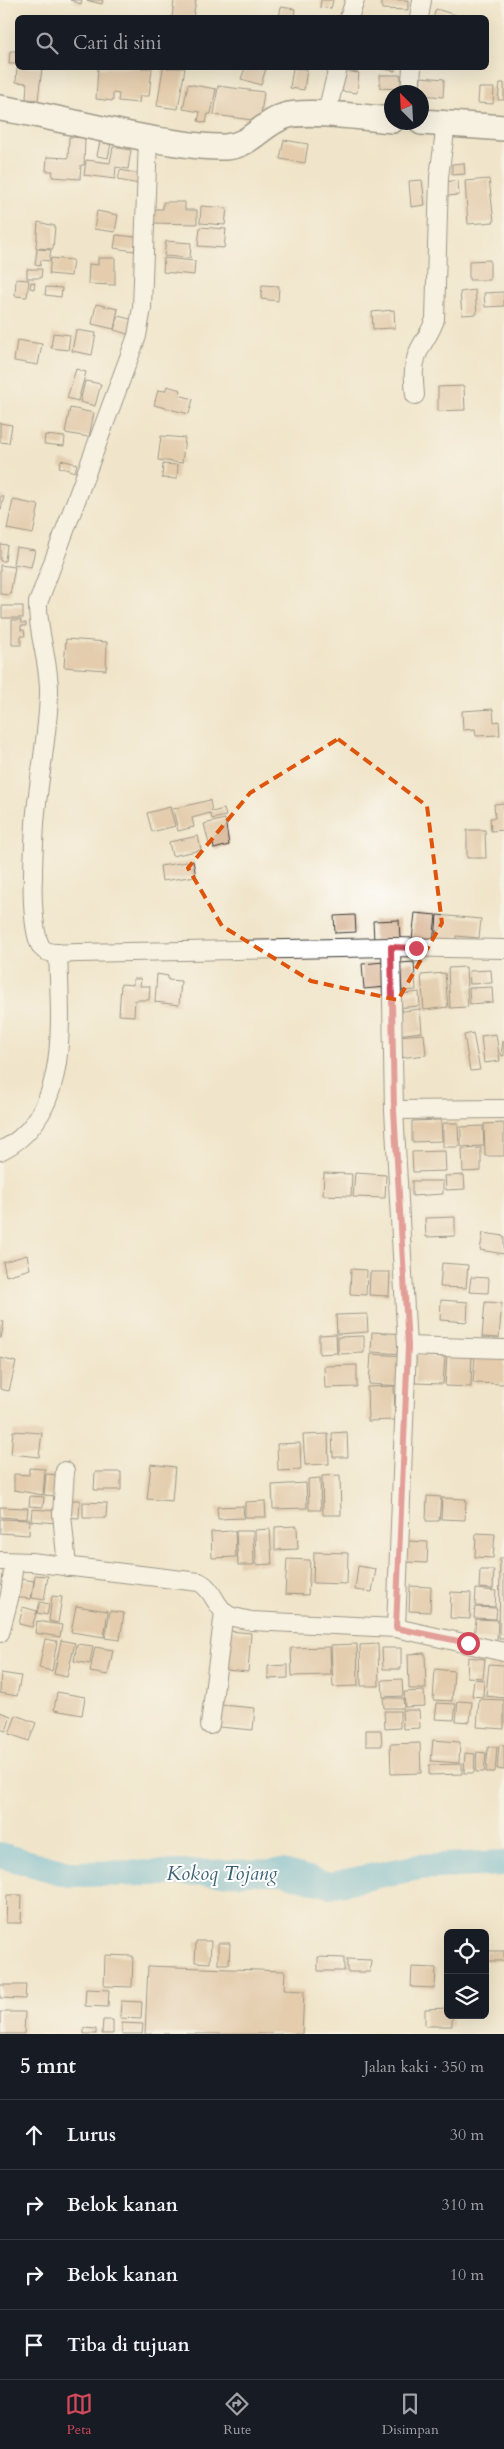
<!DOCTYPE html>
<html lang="id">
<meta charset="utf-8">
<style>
body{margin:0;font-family:Cardo,serif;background:#242831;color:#f1f3f6}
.controls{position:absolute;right:15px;bottom:15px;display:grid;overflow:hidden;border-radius:8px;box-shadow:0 5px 20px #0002}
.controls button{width:45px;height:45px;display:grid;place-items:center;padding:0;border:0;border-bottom:1px solid #363941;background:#171b24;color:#f1f3f6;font:25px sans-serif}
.compass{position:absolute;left:384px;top:85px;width:45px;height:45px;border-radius:50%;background:#171b24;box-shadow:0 5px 20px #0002;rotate:336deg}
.stop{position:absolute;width:15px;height:15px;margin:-11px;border:4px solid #d1495b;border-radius:50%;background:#fff}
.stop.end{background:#d1495b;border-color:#fff;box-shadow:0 1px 5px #0008}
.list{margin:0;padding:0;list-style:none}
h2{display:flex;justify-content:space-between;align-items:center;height:65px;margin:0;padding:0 20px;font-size:21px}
h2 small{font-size:16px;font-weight:400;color:#9ea1a6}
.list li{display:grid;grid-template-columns:32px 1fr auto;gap:15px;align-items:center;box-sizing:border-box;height:70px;padding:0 20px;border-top:1px solid #363941}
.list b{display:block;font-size:19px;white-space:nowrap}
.list em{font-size:16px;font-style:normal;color:#9ea1a6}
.icon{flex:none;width:28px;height:28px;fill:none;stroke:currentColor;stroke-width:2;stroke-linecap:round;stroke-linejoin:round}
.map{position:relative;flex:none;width:504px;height:2034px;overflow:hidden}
.search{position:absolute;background:#171b24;box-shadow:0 5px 20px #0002;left:15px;right:15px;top:15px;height:55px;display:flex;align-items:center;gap:12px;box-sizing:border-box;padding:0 18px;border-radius:8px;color:#9ea1a6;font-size:19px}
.sheet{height:345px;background:#171b24}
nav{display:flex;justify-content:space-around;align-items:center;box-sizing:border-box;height:70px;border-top:1px solid #363941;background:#171b24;font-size:14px;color:#9ea1a6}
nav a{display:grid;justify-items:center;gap:2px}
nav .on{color:#d1495b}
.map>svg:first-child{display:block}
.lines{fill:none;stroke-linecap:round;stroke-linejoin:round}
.river{stroke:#5eb7dc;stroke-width:26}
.building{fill:#d4ae8b}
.street-casing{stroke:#3c3a36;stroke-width:20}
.secondary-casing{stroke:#3c3a36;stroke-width:28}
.street{stroke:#fff;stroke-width:18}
.secondary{stroke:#fff;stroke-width:25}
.route{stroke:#d1495b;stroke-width:6}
.marked{fill:none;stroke:#de560d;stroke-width:4;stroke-dasharray:10 6;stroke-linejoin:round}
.labels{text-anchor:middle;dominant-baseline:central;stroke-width:4;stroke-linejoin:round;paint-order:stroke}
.water-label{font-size:20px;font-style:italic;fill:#3a6272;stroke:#fff}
</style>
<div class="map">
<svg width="504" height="2034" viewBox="0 0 504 2034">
<rect width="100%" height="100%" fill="#fff"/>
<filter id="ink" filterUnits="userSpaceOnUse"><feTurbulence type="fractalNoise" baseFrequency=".02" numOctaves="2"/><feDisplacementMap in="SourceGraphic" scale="10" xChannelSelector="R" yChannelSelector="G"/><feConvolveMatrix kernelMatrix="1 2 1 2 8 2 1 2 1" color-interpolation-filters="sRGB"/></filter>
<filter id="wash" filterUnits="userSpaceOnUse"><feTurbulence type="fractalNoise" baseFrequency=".0096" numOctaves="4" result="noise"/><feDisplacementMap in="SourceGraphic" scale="20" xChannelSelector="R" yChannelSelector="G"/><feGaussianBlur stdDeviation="1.12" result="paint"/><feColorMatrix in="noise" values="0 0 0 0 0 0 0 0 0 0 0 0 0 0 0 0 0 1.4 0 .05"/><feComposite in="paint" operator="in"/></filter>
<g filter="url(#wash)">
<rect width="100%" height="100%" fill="#f0e5ca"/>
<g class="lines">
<path class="river" d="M0,1855L68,1874L283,1872L330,1885L419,1867L504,1863"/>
</g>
<g id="blocks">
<g class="building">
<path d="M70,0H82L81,4Z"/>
<path d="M86,0H103L102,4Z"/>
<path d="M174,0H196L193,18H172Z"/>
<path d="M321,0H333L331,9L320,7Z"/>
<path d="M382,0H408V10L382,9Z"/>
<path d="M281,7L295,9L294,18H279Z"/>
<path d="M436,9L459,16V18H433Z"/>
<path d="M10,51H18V64H9Z"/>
<path d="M17,68H42L38,100L26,99L27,83L16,82Z"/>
<path d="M98,68H152L149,96H140L139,103L118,101L119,94L113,93V101L96,99Z"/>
<path d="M163,68H185L178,109L157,106Z"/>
<path d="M245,68H266L261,85L241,79Z"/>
<path d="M293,68L307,69L304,90L290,88Z"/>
<path d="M376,68H395V71Z"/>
<path d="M343,71L359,73L357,93L340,91Z"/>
<path d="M380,75H401V89L380,88Z"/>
<path d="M421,77L444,79L443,97L422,95L420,92Z"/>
<path d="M500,83H504V100H498Z"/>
<path d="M188,84L216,89L211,114H208L206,123L198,121L200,112L183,109Z"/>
<path d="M218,86L264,92L260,121L214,115Z"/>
<path d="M479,88H494L493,104L478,103Z"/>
<path d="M69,137L85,138L84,165H81L80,179L52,177L53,171H46L47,157L68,158Z"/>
<path d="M284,140L308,144L305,163L280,159Z"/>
<path d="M100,141L111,143L108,158L97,156Z"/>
<path d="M113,147L131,150L128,169L116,167L115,179L84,175L86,160L110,163Z"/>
<path d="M464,163L465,174L452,175V164Z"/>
<path d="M120,170L141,174L139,184L118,180Z"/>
<path d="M489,179L494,222L468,224L465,181Z"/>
<path d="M422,180L425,205L411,207L409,181Z"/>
<path d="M458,180L459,195L446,196L445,182Z"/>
<path d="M163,202H185V210H197V224L152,223V209H163Z"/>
<path d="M201,206L227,208L225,225L200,223Z"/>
<path d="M97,211L118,215L115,232L94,229Z"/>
<path d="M38,222L55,226L53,249L36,248Z"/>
<path d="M200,227L226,229L224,248L198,246Z"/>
<path d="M116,235L136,237L134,251L114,248Z"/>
<path d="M166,241L191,243L190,258L164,256Z"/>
<path d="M37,249L51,250L49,261L41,260L40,266L35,265Z"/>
<path d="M51,258L73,260L71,276L49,274Z"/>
<path d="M98,258H115V285L88,284L89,264L98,265Z"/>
<path d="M164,258L195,261L194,275L163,272Z"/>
<path d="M490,260V280H469V261Z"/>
<path d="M27,269H42L41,278H27Z"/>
<path d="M16,279L29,280L27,297L15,296Z"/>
<path d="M31,282L35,283L34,289L30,288Z"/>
<path d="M262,285L279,286L278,301L261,299Z"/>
<path d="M46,287L62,288L61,297L45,295Z"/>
<path d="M475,290L477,314L462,315L460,292Z"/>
<path d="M504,292V306L485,307L484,293Z"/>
<path d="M96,304L118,309L114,329L92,324Z"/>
<path d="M394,310L395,328L373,329L372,312Z"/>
<path d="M118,316L138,321L134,336L114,330Z"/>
<path d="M76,330L96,333L92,355L72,351Z"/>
<path d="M53,333L70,335L68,350L51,348Z"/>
<path d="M17,340L42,344L38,365L14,361Z"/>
<path d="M76,369L86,372L78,401L67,398Z"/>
<path d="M85,381L101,384L95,406L80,402Z"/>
<path d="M167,386L181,390L179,395L193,399L189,414L154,405L158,390L165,391Z"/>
<path d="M464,386L465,410L438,411V387Z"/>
<path d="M70,408L94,413L89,437L65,433Z"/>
<path d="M0,423L12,425L9,443L0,442Z"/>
<path d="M45,435L65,437L64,446L44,444Z"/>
<path d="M161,436L185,438L182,463L158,460Z"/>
<path d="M61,460L77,464L75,472L59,467Z"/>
<path d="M163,464L178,465L177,479L162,478Z"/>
<path d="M0,496H4L1,510L0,509Z"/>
<path d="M13,500L39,505L33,534L7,529Z"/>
<path d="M0,544L7,545L5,561H0Z"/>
<path d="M16,547L35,550L31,567L13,564Z"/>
<path d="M0,565L15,567L10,595L0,594Z"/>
<rect x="2" y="606" width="21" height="12"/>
<path d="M12,620H21V623H26V626H21V630H24L25,636H21V645H12Z"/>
<path d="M66,639L107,642L106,670L64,667Z"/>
<path d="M493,709L494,722L499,721L500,735L476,736L475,729L463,730L462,711Z"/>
<path d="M210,800L212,812L224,809L226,816L212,819L210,813L192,818L194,827L178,831L173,809Z"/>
<path d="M504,803V830L491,831L490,818H495L494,804Z"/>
<path d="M170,807L175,826L152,832L147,813Z"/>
<path d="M225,819L229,845L214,849L213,843L209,844L204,824Z"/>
<path d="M467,830H485L486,858H467Z"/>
<path d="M198,836L201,850L172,856L169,842Z"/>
<path d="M193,861L196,876L162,881L160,866Z"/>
<path d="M415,913L436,915L433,942L412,940Z"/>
<path d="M355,915L356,932L335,933L334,916Z"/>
<path d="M437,915L481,919L479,938L456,936L455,945L435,943Z"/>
<path d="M399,920L400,940L374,941L373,921Z"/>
<path d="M384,962L386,987L364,989L362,964Z"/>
<path d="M414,962L416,990L402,991L400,963Z"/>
<path d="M466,967L468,1007L450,1008L448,968Z"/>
<path d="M491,970L492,983L470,984L469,971Z"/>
<path d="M445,973L448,1007L424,1010L421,975Z"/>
<path d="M157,974L168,976V980L181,981L179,1005L155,1002Z"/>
<path d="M133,979H141L140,986H150L149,1000H135L134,1016L119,1015L121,984L133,985Z"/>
<path d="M492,987L493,1002L470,1004L469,988Z"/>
<path d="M419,992L420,1006L395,1008L394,995Z"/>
<path d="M420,1009L422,1032L397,1035L395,1012Z"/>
<path d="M473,1033L480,1070L470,1071L464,1035Z"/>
<path d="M424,1034L426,1055L399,1058L397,1036Z"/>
<path d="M496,1034L500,1061L484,1063L481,1036Z"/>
<path d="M503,1041H504V1056L501,1055Z"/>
<path d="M441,1120L442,1141L412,1142V1121Z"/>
<path d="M443,1123H458L459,1147H443Z"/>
<path d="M504,1123V1156H485L484,1124Z"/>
<path d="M483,1126L484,1146L461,1147V1127Z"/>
<path d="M481,1148V1171L463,1172L462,1149Z"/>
<path d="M445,1151L446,1171L413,1172L412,1152Z"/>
<path d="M324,1173L352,1174L351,1196L323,1195Z"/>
<path d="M355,1173L386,1175L385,1198L353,1197Z"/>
<path d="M464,1175L465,1189L446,1190L445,1176Z"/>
<path d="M412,1181H443V1194L412,1196Z"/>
<path d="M455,1217V1236L426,1237L425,1218Z"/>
<path d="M483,1233L504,1236V1254L480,1250Z"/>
<path d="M27,1255L30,1269L6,1276L3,1262Z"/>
<path d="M442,1263L468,1265L466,1288L440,1287Z"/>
<path d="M351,1269L367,1270L366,1295L350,1294Z"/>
<path d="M370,1272H390L389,1296L369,1295Z"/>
<path d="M471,1277L489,1278L488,1293L469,1292Z"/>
<path d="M441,1300L468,1302L467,1322L440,1320Z"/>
<path d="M485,1302L502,1303L499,1338L482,1337Z"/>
<path d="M367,1314L368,1332L337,1334L336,1315Z"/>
<path d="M0,1321L4,1322L1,1338H0Z"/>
<path d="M372,1332L405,1334L404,1354L371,1352Z"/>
<path d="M336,1334L337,1353L319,1354V1335Z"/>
<path d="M364,1336V1353L338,1354V1337Z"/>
<path d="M447,1353L472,1354L471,1387L445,1386Z"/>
<path d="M371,1354L405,1356L403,1386L369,1384Z"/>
<path d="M416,1355L445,1357L443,1384L415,1383Z"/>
<path d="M475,1356L504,1357V1384L473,1383Z"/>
<path d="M0,1358L16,1362L9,1391L0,1389Z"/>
<path d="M357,1365V1387L325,1388L324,1366Z"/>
<path d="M394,1386L395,1420L368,1421L367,1387Z"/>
<path d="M13,1431L42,1433L39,1457L11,1454Z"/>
<path d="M347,1432L348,1457H333L332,1433Z"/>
<path d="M328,1434L329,1464L305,1465L303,1435Z"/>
<path d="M300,1443L301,1470L278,1471L277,1444Z"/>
<path d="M151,1464L175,1467L172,1501L147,1499Z"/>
<path d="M29,1468L45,1469L43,1495L14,1490V1474L29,1475Z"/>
<path d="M95,1472H121V1490H94Z"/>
<path d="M46,1474L58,1475L56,1496L44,1495Z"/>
<path d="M340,1475L341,1515H323L322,1476Z"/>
<path d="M320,1478L321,1510H309L308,1479Z"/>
<path d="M306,1483L307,1508L273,1509L272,1485Z"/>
<path d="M30,1496L44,1497L43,1507L29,1506Z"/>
<path d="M427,1496L441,1497L439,1521H426Z"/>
<path d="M442,1498L466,1499L465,1520L441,1519Z"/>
<path d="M65,1500H80L79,1518L64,1517Z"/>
<path d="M265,1501L266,1517H245V1502Z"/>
<path d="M83,1502L107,1503L106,1518H83Z"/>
<path d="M243,1506L244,1518L218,1519L217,1507Z"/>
<path d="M0,1507L28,1508L27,1519L0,1517Z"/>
<path d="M32,1509L58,1511L57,1523L31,1521Z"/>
<path d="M0,1519L30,1520L29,1535L0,1533Z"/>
<path d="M297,1526L298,1549L275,1550V1527Z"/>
<path d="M270,1529L272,1564L256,1565L255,1530Z"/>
<path d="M235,1531L236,1557L212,1558L211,1532Z"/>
<path d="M236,1531H253L254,1565H238Z"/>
<path d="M476,1533L495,1534L493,1558L475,1557Z"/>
<path d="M408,1541L428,1542L427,1563L407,1562Z"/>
<path d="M314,1552L348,1553L347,1584L313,1583Z"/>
<path d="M500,1558H504V1639H499Z"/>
<path d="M287,1559L310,1560L308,1595L285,1594Z"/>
<path d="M358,1566L376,1569L372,1592L355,1590Z"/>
<path d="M480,1570H494L493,1589L479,1588Z"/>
<path d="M35,1575L48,1576L44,1600L32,1598Z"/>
<path d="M15,1578L34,1581L31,1599L13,1597Z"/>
<path d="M410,1586L431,1587L430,1612L409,1611Z"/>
<path d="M476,1589L496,1591L495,1607L475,1606Z"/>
<path d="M451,1592L471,1593L470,1619L450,1618Z"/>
<path d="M52,1596L62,1597L58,1623L49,1621Z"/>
<path d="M40,1602L49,1604L47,1615L37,1613Z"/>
<path d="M76,1606L108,1611L104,1637L71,1632Z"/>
<path d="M23,1607L37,1611L32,1627L19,1624Z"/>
<path d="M475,1607L497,1608L496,1619L474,1618Z"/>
<path d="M110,1611L124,1613L120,1640L105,1638Z"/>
<path d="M476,1619L498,1620L497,1640L474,1639Z"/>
<path d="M37,1621L62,1625L60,1637L35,1633Z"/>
<path d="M229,1631L251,1633L248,1672L226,1670Z"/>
<path d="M45,1639L57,1641L52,1671L39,1668Z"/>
<path d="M61,1640L75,1643L67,1677L54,1674Z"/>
<path d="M77,1644L93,1646L90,1664L74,1661Z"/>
<path d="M357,1644L358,1686L333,1687L331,1645Z"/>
<path d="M378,1644L379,1686H361L360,1645Z"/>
<path d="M95,1647L113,1650L108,1675L90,1672Z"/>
<path d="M330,1647L331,1675L292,1676L291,1648Z"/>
<path d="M382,1648H401V1669H383Z"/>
<path d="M425,1653L426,1689H409L408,1654Z"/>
<path d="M468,1657L485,1659L483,1678L467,1677Z"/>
<path d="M489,1664L504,1665V1698L486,1696Z"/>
<path d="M288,1665V1678L268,1679V1666Z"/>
<path d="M435,1669L454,1671L452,1701L433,1700Z"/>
<path d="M1,1673L21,1676L17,1696L0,1693Z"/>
<path d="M402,1679L403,1696L383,1697L382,1680Z"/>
<path d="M474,1679L484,1680L483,1697L472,1696Z"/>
<path d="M424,1691L425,1706L405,1707L404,1692Z"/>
<path d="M57,1692L85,1697L82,1715L54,1710Z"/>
<path d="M383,1698H403L404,1708H384Z"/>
<path d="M479,1699L504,1700V1729L477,1727Z"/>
<path d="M458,1701L472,1702L470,1722L456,1721Z"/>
<path d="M437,1703L456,1704L454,1720L435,1719Z"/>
<path d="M221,1705L255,1708L253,1730L219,1727Z"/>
<path d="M402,1710H419L420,1728L403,1729Z"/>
<path d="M384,1711H400V1728L385,1729Z"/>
<path d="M0,1712L11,1716L6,1731L0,1729Z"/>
<path d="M16,1715L36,1723L29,1741L9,1734Z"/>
<path d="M366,1730H381L382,1746H366Z"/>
<path d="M433,1740L460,1742L459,1763L431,1761Z"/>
<path d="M420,1743L421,1773L391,1774L390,1744Z"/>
<path d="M499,1745L504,1746V1770L497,1769Z"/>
<path d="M488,1747H497L495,1772H486Z"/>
<path d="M477,1752L486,1753L484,1772H476Z"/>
<path d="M465,1753L475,1754L474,1773H464Z"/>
<path d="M462,1764V1774L429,1775V1765Z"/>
<path d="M7,1895H22L21,1923H6Z"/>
<path d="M196,1941H211L210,1963L195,1962Z"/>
<path d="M218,1943H230L229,1964H218Z"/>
<rect x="485" y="1951" width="19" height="10"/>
<path d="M105,1955L133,1956L132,1987L104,1986Z"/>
<path d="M318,1957L344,1958V1971H318Z"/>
<path d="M347,1959L371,1960L370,1972H347Z"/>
<path d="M148,1966L285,1971L284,1990L304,1991L302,2034H145Z"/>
<path d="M412,1967L436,1968L435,1988L411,1987Z"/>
<path d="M0,1985H26L25,1999L0,1998Z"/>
<path d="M86,1989L109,1990L108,2007L85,2006Z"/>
<path d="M121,2001L142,2002L141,2019L120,2018Z"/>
<path d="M448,2008V2015H452V2026H425V2009Z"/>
<path d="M0,2012H25L24,2034H0Z"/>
<path d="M103,2020H113V2034H102Z"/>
<path d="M122,2023L143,2024L142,2034H122Z"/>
<path d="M84,2028L96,2029V2034H84Z"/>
</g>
</g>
</g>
<g filter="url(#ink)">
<use href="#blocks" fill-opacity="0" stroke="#3c3a36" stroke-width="1"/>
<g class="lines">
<defs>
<g id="street">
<path d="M349,18L355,0"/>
<path d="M419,18L422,0"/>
<path d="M410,92L412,68"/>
<path d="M326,115L338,68"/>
<path d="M148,138L142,308L137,336L38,603C37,634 50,662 49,693C48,737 38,780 35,824C34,842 33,860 33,878C32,892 33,937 42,948C49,956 69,953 78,953L391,947L504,949"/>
<path d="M415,395C414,381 412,369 417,355C422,342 431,333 435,319L439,177L446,124"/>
<path d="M391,947L394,1110L407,1346L396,1628"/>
<path d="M394,1110L504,1109"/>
<path d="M0,1151C72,1117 60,1019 58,953"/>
<path d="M407,1346L504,1349"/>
<path d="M65,1471L62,1514L67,1567"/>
<path d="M0,1561L31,1562L199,1582C214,1589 214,1606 228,1615C234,1618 244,1619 251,1621L396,1628L504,1652"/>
<path d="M0,1633L10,1595L14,1562"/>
<path d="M210,1725L224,1612"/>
</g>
<g id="secondary">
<path d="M0,108C53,116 104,131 157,140C179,143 202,148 225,147C251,146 262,123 285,116C307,109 366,118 392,120"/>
<path d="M422,122L504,128"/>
</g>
</defs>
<use href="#street" class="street-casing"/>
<use href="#secondary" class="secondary-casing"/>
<use href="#street" class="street"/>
<use href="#secondary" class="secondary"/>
</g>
</g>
<g class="lines" filter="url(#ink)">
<path class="route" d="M416,948L391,947L394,1110L408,1346L396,1628L468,1643"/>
</g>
<path d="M0 0H504V2034H0ZM338,739L427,806L442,923L398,1000L311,981L222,926L188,868L250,793Z" fill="#f0e5ca" fill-opacity=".55" fill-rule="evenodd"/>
<path class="marked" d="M338,739L427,806L442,923L398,1000L311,981L222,926L188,868L250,793Z"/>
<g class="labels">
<g class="water-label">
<text x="222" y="1873">Kokoq Tojang</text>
</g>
</g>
</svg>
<div class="controls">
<button><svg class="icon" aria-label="locate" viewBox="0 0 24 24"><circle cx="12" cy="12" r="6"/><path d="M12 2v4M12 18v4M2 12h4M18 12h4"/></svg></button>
<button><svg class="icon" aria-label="layers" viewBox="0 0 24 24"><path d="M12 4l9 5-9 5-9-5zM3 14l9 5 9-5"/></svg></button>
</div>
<svg class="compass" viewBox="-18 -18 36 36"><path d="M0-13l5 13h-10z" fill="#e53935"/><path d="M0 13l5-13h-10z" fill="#9ea1a6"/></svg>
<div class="stop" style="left:468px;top:1643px"></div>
<div class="stop end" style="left:416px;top:948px"></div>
<div class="search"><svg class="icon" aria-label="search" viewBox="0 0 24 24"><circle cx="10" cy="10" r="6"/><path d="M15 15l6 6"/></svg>Cari di sini</div>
</div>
<section class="sheet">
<h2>5 mnt<small>Jalan kaki · 350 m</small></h2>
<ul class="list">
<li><svg class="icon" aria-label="ahead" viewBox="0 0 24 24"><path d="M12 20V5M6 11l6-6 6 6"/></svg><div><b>Lurus</b></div><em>30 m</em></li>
<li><svg class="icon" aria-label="right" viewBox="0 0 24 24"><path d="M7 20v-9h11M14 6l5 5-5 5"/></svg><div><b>Belok kanan</b></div><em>310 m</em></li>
<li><svg class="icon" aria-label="right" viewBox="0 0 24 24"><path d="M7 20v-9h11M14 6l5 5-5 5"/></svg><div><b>Belok kanan</b></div><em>10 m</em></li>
<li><svg class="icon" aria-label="arrive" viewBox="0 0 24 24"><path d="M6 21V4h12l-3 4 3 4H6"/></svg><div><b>Tiba di tujuan</b></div></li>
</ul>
</section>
<nav>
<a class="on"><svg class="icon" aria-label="map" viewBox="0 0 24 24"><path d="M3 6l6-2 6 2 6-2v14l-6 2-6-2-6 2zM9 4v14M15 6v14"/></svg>Peta</a>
<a><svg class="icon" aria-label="directions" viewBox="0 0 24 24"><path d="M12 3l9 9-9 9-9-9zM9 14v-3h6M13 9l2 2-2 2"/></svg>Rute</a>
<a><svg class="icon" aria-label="saved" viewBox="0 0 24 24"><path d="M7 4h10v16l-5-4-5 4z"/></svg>Disimpan</a>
</nav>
